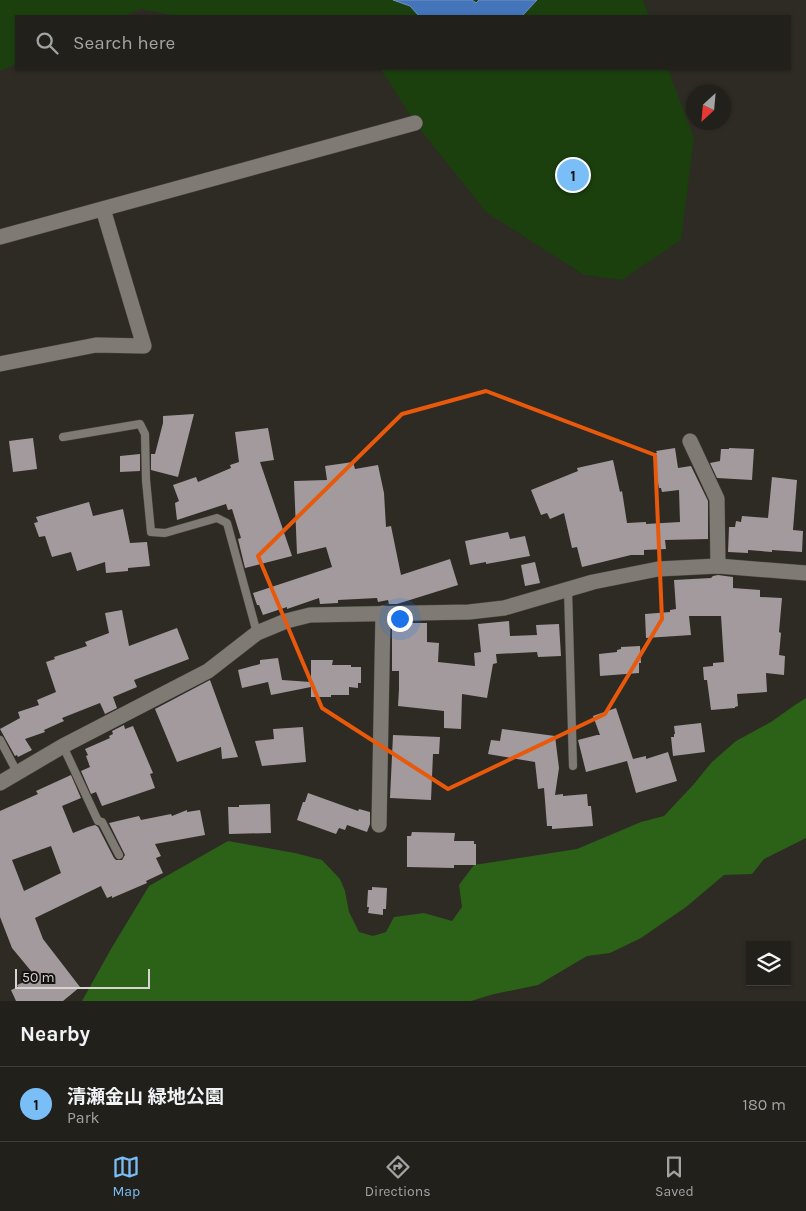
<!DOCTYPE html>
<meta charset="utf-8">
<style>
body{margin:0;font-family:Karla,"Noto Sans JP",sans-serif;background:#2e2d28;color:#f1f3f6}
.controls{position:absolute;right:15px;bottom:15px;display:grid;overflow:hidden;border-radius:0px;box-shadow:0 1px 4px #0004}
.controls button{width:45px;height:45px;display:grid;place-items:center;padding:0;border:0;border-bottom:1px solid #3f3e3a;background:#22201b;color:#f1f3f6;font:25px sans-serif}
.compass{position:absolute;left:686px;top:85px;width:45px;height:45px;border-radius:50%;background:#22201b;box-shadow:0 1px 4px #0004;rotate:206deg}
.scale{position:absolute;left:15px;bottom:12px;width:135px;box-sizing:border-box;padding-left:5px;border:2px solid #d7d4d1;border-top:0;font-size:14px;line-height:18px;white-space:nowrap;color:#d7d4d1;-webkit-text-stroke:4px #151310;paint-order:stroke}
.you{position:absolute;left:399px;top:618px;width:18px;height:18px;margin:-12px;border:4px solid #fff;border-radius:50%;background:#1a73e8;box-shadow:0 0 0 8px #1a73e833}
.badge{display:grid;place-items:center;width:32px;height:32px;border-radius:50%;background:#7abef8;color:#111;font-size:16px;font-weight:700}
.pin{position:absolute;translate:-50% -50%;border:2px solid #fff;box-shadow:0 1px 5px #0006}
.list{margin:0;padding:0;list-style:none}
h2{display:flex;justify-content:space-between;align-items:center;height:65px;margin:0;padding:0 20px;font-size:21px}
h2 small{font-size:16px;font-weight:400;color:#a2a3a3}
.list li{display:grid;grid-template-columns:32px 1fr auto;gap:15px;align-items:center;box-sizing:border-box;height:75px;padding:0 20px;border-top:1px solid #3f3e3a}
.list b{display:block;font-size:19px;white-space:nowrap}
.list p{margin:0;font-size:16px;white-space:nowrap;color:#a2a3a3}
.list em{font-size:16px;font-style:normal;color:#a2a3a3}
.icon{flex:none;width:28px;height:28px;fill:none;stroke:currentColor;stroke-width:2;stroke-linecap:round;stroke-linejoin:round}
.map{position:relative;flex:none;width:806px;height:1001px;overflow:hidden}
.search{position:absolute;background:#22201b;box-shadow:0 1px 4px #0004;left:15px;right:15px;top:15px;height:55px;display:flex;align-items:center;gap:12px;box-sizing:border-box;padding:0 18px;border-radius:0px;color:#a2a3a3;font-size:19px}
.sheet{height:140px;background:#22201b}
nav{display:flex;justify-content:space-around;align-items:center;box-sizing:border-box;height:70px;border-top:1px solid #3f3e3a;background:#22201b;font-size:14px;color:#a2a3a3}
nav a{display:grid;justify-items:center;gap:2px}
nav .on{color:#7abef8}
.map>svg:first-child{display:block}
.green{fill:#1b400e}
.forest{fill:#2b6218}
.water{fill:#4475ba;stroke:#7092c1}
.building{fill:#a39a9e;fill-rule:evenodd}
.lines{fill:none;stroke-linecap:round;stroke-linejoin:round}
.service-casing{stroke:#494440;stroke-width:9}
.minor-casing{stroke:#494440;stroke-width:16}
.service{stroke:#807a74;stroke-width:8}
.minor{stroke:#807a74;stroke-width:15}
.marked{fill:none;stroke:#e8590c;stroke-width:4;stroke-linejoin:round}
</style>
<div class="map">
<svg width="806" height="1001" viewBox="0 0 806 1001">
<rect width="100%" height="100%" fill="#2e2a24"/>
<g class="green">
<path d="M0,0H643L649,16H177L141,9L124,16H16V64L0,71Z"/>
<path d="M381,69H668L694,138L681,240L622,280L584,275L486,212L415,123Z"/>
</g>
<path class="forest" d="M806,698V838L764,859L752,874L724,875L686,907L641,938L610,953L587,956L538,985L494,994L471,1001H82L111,949L149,886L228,841L295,853L322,860L340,879L345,891L349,912L359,932L373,936L386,932L394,917L424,913L452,921L462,907L459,885L474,865L577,849L641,822L664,816L694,784L711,763L736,741L771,722L795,705Z"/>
<path class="water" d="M393,0H472L476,3L479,0H537L522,16H419L410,6Z"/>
<g class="building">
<path d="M194,414L178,477L151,470V454H155L163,423V416Z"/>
<path d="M268,428L274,460L260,462L292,556L245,568L238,539L241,538L232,509L228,510L226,504L177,520L175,503L179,501L173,485L196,477L198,482L231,468L230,465L239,462L235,432Z"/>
<path d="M33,438L37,469L13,472L9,441Z"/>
<path d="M675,448L678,468L691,466L708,501V539L665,540L666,549L644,550V555H631L582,567L577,547L572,548L564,513L550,519L547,513L541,515L531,490L578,471L577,468L613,460L620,492L622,491L627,523L646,522V524L680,522L679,490L662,492L661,488H659L653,454L657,453L656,451Z"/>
<path d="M729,448L754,449L752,480L717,478L710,463L720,461L721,449H729Z"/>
<path d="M140,454V471L120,472V456Z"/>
<path d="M353,462L355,469L378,465L384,493L386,527L391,526L401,575L450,559L458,585L397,604H389L388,600L378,602L377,598L338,600V603L320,604L319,598L287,609V607L263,615L259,605H257L253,593L332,567L326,547L297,554L294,481L327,480L325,466Z"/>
<path d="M772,477L797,480L793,530L803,531L802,552L772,550V552L748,550V553L728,552L729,527H735L736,521L741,522L742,516L768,518Z"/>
<path d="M89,502L93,516L123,509L130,543L147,542L150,566L128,568V571L106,573L105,562L77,571L71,552L52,557L45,536L39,537L34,523L38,522L36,517Z"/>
<path d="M508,532L510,539L525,536L530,556L486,564V562L470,565L465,541Z"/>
<path d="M535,562L540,583L525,586L521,565Z"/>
<path d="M718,575L733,577V588L760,590V597L782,598L779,632L781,633L779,655L785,656L784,675L766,673L767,692L737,694L738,706L735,707V708L711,710L707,680H704L703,667L713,666V663L724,662L721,616H689L691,635L646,638L645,614L670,612V610L676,609L674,580L711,578L713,576Z"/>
<path d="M122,610L129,646L177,628L189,659L134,680L137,687L113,697L117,708L105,714L100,703L62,718L64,721L44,730L45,732L25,739L32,750L18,757L17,755L15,756L0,729L20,718L18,712L39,705L37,700L56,692L46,662L55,659L54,657L87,646L85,642L109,633L105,613Z"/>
<path d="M509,621L510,636L537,635L536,625L559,624L561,656L538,657L537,652L496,654L497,663L493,664L487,698L462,694L461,729L444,728V711L398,706L399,689V671H392V623H427V642L439,643L438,662L475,666L474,653L481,652L478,624Z"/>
<path d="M640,646L641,663H639V673L600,676L599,654L617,652V650L621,649V647Z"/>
<path d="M278,658L282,680L311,682V660H333L332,665H351V667H361V683H358V688L349,687V695H331V697H311V687L271,695L268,682L242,688L238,670L260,664V660Z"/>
<path d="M210,680L238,757L222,759L221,747L177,762L155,709Z"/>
<path d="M616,708L633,759L646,756V759L668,752L677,781L636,793L627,761L586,772L578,740L597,735H600L593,716Z"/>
<path d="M701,723L705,752L673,756L671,737H674V734H675L674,726Z"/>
<path d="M124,725L125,729L133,726L153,773L150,774L155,788L102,806L96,792L91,794L81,771L90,767L86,756L88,755L85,749L110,738L109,736L113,734L112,731Z"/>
<path d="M303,727L306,762L262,766L255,741L274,739L273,729Z"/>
<path d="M502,729L555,736L559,768L555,795L563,794V796L587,794L588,806H591L593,826L552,829V826H547L544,788L538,789L535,762L488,754L491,740L500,741Z"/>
<path d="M393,735L440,737L439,754H433L431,800L390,798Z"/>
<path d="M71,775L81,798L62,806L73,833L88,827L95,825L98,827L114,858L116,860H122L125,855L109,823L139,816L141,820L171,814L172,816L187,810V812L200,810L205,835L155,844L161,856L156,858L163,873L146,881L147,883L112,898V896L107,898L101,886L35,918L43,939L80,987L63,1001H16L11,990L18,987L17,985L36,977L12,948L0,917V811L38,794L36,791ZM51,846L61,873L24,891L12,860Z"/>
<path d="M308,793L358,811L359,809L370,812V824L367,832L347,825L345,830L339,828L336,834L297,820L303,802H305Z"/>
<path d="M270,804L271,833L229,834L228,807H239V805Z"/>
<path d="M412,832L455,833L454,841H474V844H476V865H454V868L407,867V836H411Z"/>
<path d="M372,887L387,888L386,909H383V915L368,913L369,907H367L368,890H372Z"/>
</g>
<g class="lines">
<defs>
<g id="service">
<path d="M63,437L140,424L145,434L146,480L151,532L165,533L217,518L227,523L257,633"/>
<path d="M568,589L573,766"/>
<path d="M0,740L17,772"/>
<path d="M63,746L98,821L102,822L119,855"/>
</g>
<g id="minor">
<path d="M0,237L415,123"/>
<path d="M0,364L96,345L144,346L103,209"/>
<path d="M690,441L717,499L718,566"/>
<path d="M0,783L63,746L208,671L257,633L286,621L310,615L469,612L504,608L593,582L658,569L718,566L806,573"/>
<path d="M379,825L383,613"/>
</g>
</defs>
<use href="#service" class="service-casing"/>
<use href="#minor" class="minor-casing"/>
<use href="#service" class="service"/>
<use href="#minor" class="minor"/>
</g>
<path class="marked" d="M486,391L655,455L662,619L605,714L448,789L322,708L258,556L402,414Z"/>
</svg>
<div class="controls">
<button><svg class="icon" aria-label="layers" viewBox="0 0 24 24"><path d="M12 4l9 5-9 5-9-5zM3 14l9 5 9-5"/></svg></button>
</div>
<svg class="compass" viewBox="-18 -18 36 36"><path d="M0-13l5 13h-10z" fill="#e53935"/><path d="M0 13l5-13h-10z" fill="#a2a3a3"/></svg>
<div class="scale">50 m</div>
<div class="you"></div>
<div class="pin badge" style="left:573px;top:175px">1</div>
<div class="search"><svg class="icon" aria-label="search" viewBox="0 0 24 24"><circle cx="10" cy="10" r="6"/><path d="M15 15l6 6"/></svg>Search here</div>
</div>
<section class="sheet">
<h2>Nearby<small></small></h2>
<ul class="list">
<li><span class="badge">1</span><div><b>清瀬金山 緑地公園</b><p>Park</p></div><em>180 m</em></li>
</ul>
</section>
<nav>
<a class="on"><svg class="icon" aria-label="map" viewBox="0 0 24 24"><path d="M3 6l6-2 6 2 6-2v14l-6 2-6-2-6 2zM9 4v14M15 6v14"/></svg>Map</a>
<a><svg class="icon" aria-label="directions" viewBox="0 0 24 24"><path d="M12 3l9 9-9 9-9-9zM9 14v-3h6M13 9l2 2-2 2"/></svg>Directions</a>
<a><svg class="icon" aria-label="saved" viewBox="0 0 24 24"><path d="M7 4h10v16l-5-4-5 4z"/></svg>Saved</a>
</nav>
